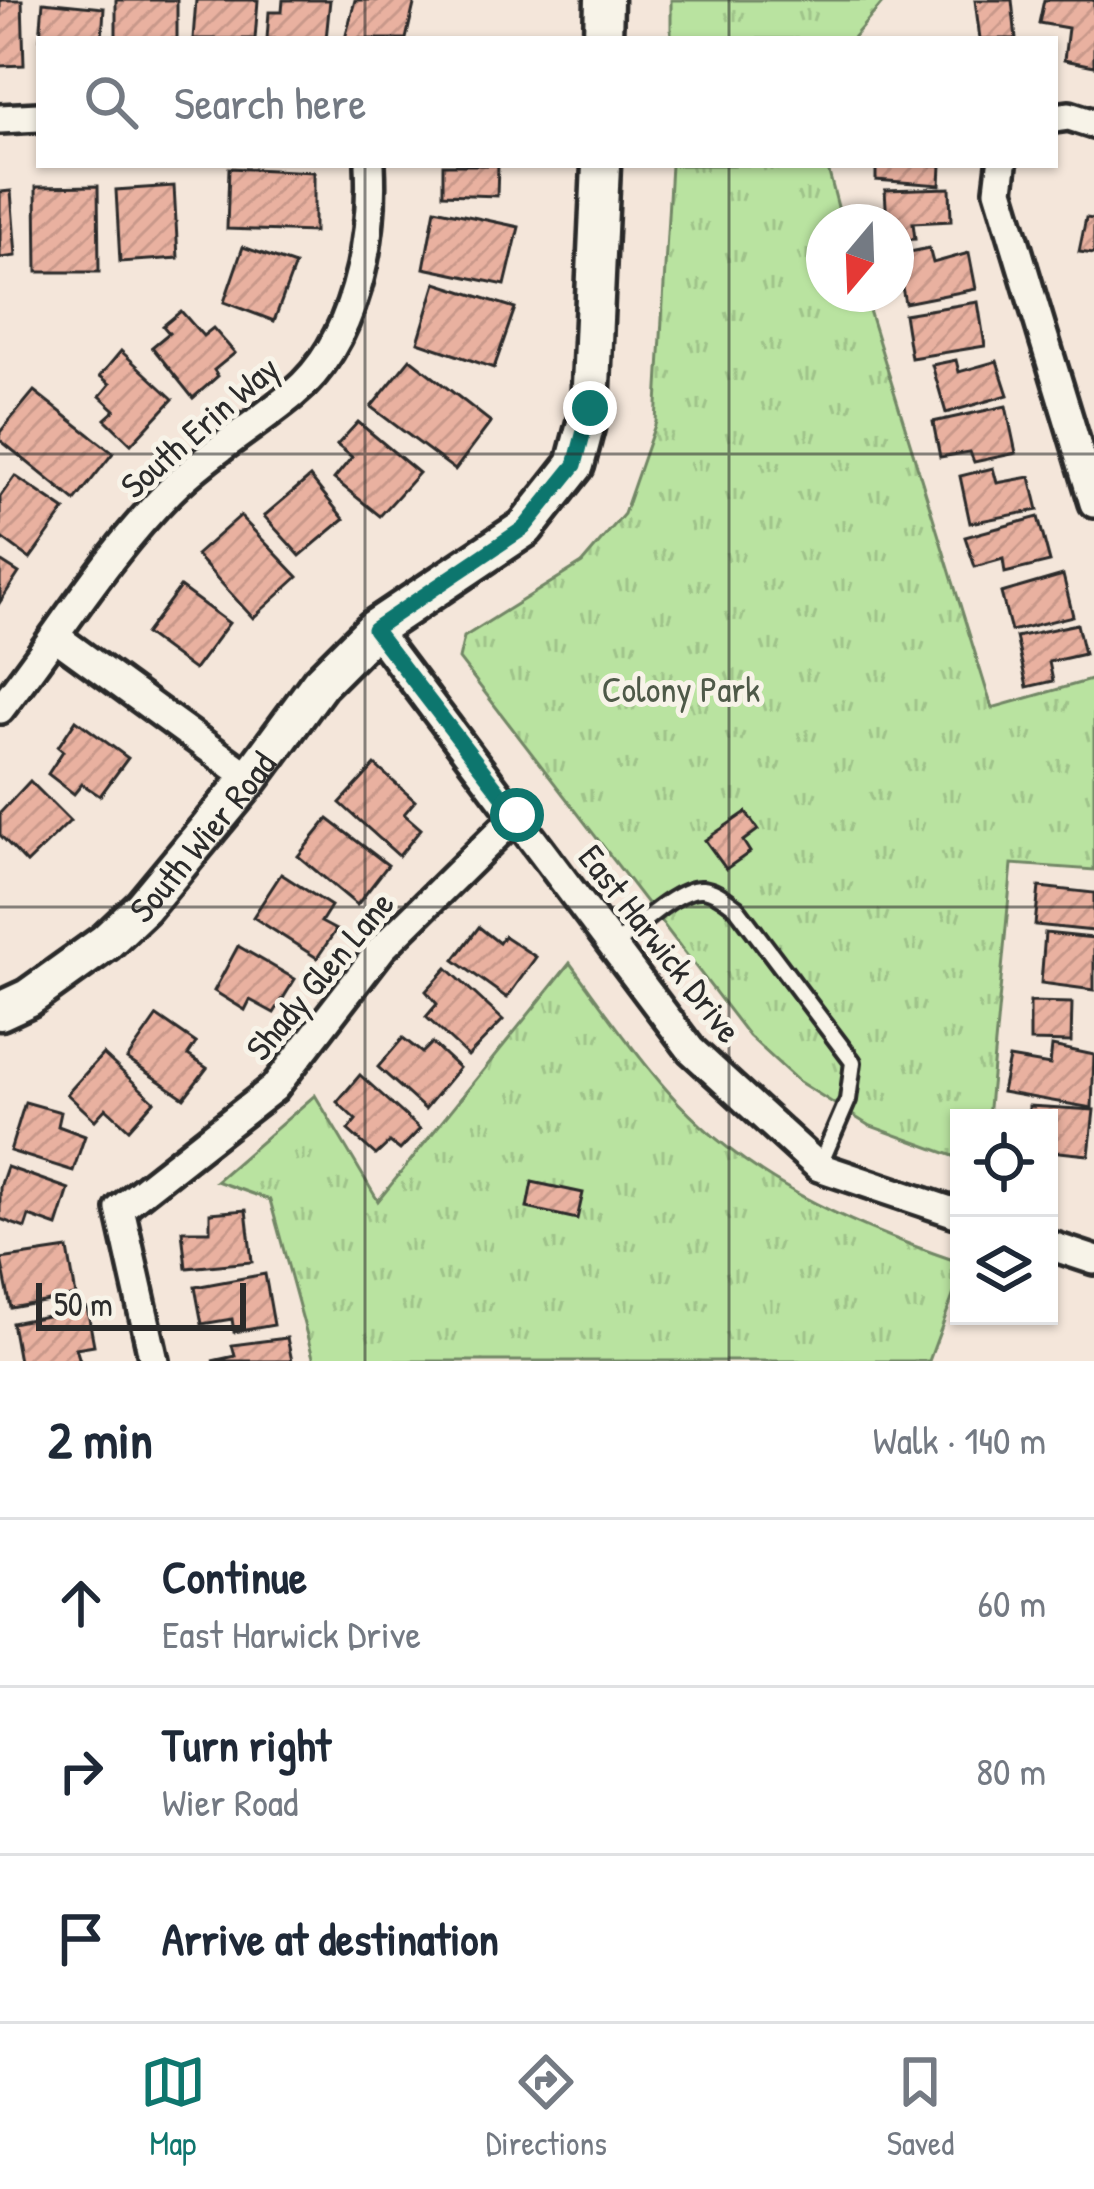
<!DOCTYPE html>
<meta charset="utf-8">
<style>
body{margin:0;font-family:"Patrick Hand",sans-serif;background:#f6f6f7;color:#1f2937}
.controls{position:absolute;right:36px;bottom:36px;display:grid;overflow:hidden;border-radius:0px;box-shadow:0 3px 9px #0004}
.controls button{width:108px;height:108px;display:grid;place-items:center;padding:0;border:0;border-bottom:3px solid #e0e1e3;background:#fff;color:#1f2937;font:60px sans-serif}
.compass{position:absolute;left:806px;top:204px;width:108px;height:108px;border-radius:50%;background:#fff;box-shadow:0 3px 9px #0004;rotate:199deg}
.scale{position:absolute;left:36px;bottom:30px;width:210px;box-sizing:border-box;padding-left:12px;border:6px solid #2b2b2b;border-top:0;font-size:33px;line-height:42px;white-space:nowrap;color:#2b2b2b;-webkit-text-stroke:9px #f7f3e8;paint-order:stroke}
.stop{position:absolute;width:36px;height:36px;margin:-27px;border:9px solid #0f766e;border-radius:50%;background:#fff}
.stop.end{background:#0f766e;border-color:#fff;box-shadow:0 3px 12px #0008}
.list{margin:0;padding:0;list-style:none}
h2{display:flex;justify-content:space-between;align-items:center;height:156px;margin:0;padding:0 48px;font-size:51px}
h2 small{font-size:39px;font-weight:400;color:#747a83}
.list li{display:grid;grid-template-columns:78px 1fr auto;gap:36px;align-items:center;box-sizing:border-box;height:168px;padding:0 48px;border-top:3px solid #e0e1e3}
.list b{display:block;font-size:45px;white-space:nowrap}
.list p{margin:0;font-size:39px;white-space:nowrap;color:#747a83}
.list em{font-size:39px;font-style:normal;color:#747a83}
.icon{flex:none;width:66px;height:66px;fill:none;stroke:currentColor;stroke-width:2;stroke-linecap:round;stroke-linejoin:round}
.map{position:relative;flex:none;width:1094px;height:1361px;overflow:hidden}
.search{position:absolute;background:#fff;box-shadow:0 3px 9px #0004;left:36px;right:36px;top:36px;height:132px;display:flex;align-items:center;gap:30px;box-sizing:border-box;padding:0 42px;border-radius:0px;color:#747a83;font-size:45px}
.sheet{height:660px;background:#fff}
nav{display:flex;justify-content:space-around;align-items:center;box-sizing:border-box;height:168px;border-top:3px solid #e0e1e3;background:#fff;font-size:33px;color:#747a83}
nav a{display:grid;justify-items:center;gap:6px}
nav .on{color:#0f766e}
.map>svg:first-child{display:block}
.grass{fill:url(#grass-tufts);stroke:#728766;stroke-width:3}
.building{fill:url(#building-hatch);stroke:#2b2b2b;stroke-width:3}
.lines{fill:none;stroke-linecap:round;stroke-linejoin:round}
.service-casing{stroke:#2b2b2b;stroke-width:22}
.minor-casing{stroke:#2b2b2b;stroke-width:36}
.tertiary-casing{stroke:#2b2b2b;stroke-width:45}
.service{stroke:#f7f3e8;stroke-width:14}
.minor{stroke:#f7f3e8;stroke-width:27}
.tertiary{stroke:#f7f3e8;stroke-width:36}
.route{stroke:#0f766e;stroke-width:15}
.grid{fill:none;stroke:#2b2b2b;stroke-width:3;stroke-opacity:0.55}
.labels{text-anchor:middle;dominant-baseline:central;stroke-width:10;stroke-linejoin:round;paint-order:stroke}
.street-label{font-size:36px;fill:#2b2b2b;stroke:#f7f3e8}
.park-label{font-size:36px;fill:#4e5948;stroke:#f7f3e8}
</style>
<div class="map">
<svg width="1094" height="1361" viewBox="0 0 1094 1361">
<defs>
<pattern id="grass-tufts" width="24" height="20" patternUnits="userSpaceOnUse" patternTransform="scale(3)"><rect width="24" height="20" fill="#b9e3a0"/><path d="M3 7l-1-3M5 7V3M7 7l1-3M15 17l-1-3M17 17v-4M19 17l1-3" fill="none" stroke="#9fc38a"/></pattern>
<pattern id="building-hatch" width="6" height="6" patternUnits="userSpaceOnUse" patternTransform="scale(3)"><rect width="6" height="6" fill="#e9b1a0"/><path d="M-1 1l2-2M0 6l6-6M5 7l2-2" fill="none" stroke="#c8988a"/></pattern>
</defs>
<rect width="100%" height="100%" fill="#f4e6da"/>
<filter id="ink" filterUnits="userSpaceOnUse"><feTurbulence type="fractalNoise" baseFrequency=".00833" numOctaves="2"/><feDisplacementMap in="SourceGraphic" scale="24" xChannelSelector="R" yChannelSelector="G"/><feConvolveMatrix kernelMatrix="1 2 1 2 8 2 1 2 1" color-interpolation-filters="sRGB"/></filter>
<g filter="url(#ink)">
<g class="grass">
<path d="M671,0H885L852,39H671Z"/>
<path d="M671,165H827L842,222H824V294H864L992,708L1094,679V870L1012,864L988,1118H959V1158L868,1125L798,1081L749,1036L459,659L464,637L582,563L624,514L656,422Z"/>
<path d="M570,963C601,1005 631,1049 666,1089C743,1179 850,1225 959,1262V1280L929,1361H314L270,1200L216,1181L315,1095L378,1201Z"/>
</g>
<g class="building">
<path d="M0,0H22L24,65L0,66Z"/>
<rect x="116" y="0" width="61" height="39"/>
<path d="M196,0H258L255,39H193Z"/>
<path d="M283,0H330L326,39H267L269,12H282Z"/>
<path d="M355,0H415L406,39H345Z"/>
<path d="M975,0H1012L1016,39H980Z"/>
<path d="M1044,0H1094V66L1064,60L1068,28L1039,23Z"/>
<path d="M43,2L104,8L102,39H40Z"/>
<path d="M443,165H498L497,196L443,194Z"/>
<path d="M876,165H941L940,185L876,180Z"/>
<path d="M229,168L314,172V232L227,229Z"/>
<path d="M98,186L99,272H37L36,187Z"/>
<path d="M174,186L178,258L120,262L116,190Z"/>
<path d="M950,188L951,221L913,223L915,239L896,240V222H887L885,190Z"/>
<path d="M11,191L16,256L0,258V192Z"/>
<path d="M435,209L519,227L505,285L424,268Z"/>
<path d="M1086,218L1094,219V254L1079,252Z"/>
<path d="M243,247L295,265L274,321L224,302Z"/>
<path d="M929,248L933,263L969,253L976,289L905,303L896,255Z"/>
<path d="M436,283L515,308L494,368L418,342Z"/>
<path d="M978,302L985,346L911,358L904,314Z"/>
<path d="M181,311L203,336L213,328L235,353L214,370L218,376L193,398L152,347L169,333L163,326Z"/>
<path d="M121,351L173,399L131,444L105,419L115,410L100,396L110,384L100,376Z"/>
<path d="M410,359L491,422L455,470L371,407Z"/>
<path d="M956,360L959,372L997,361L1008,395L946,413L932,365Z"/>
<path d="M34,391L113,453L75,501L0,440V432Z"/>
<path d="M1006,406L1016,453L974,462L970,452L940,457L933,422Z"/>
<path d="M358,422L419,473L380,516L334,479L352,457L337,445Z"/>
<path d="M993,468L997,483L1030,477L1038,510L970,523L960,476Z"/>
<path d="M15,476L65,510L30,559L0,537V497Z"/>
<path d="M310,477L344,519L300,556L264,516Z"/>
<path d="M240,516L298,577L253,618L196,555Z"/>
<path d="M1038,517L1050,562L1005,573L1003,559L975,567L965,537Z"/>
<path d="M0,561L19,573L0,602Z"/>
<path d="M1063,575L1073,616L1011,631L1001,593Z"/>
<path d="M180,587L229,623L194,670L145,634Z"/>
<path d="M1077,624L1084,654L1049,662L1053,681L1027,687L1016,637Z"/>
<path d="M76,720L128,758L100,796L82,784L74,794L48,774L63,751L58,747Z"/>
<path d="M375,765L415,801L404,814L421,829L399,856L340,803Z"/>
<path d="M30,781L70,821L27,863L0,835V813Z"/>
<path d="M746,812L758,830L743,841L750,852L726,869L705,840Z"/>
<path d="M328,819L388,865L357,905L298,856Z"/>
<path d="M281,874L331,906L321,922L336,930L317,958L253,917Z"/>
<path d="M1039,887L1094,893V931L1035,925Z"/>
<path d="M479,927L499,943L504,936L536,957L507,998L454,960Z"/>
<path d="M1045,933L1094,938V990L1041,983Z"/>
<path d="M238,946L295,979L274,1013L250,1000L245,1010L214,991Z"/>
<path d="M447,968L503,1020L468,1056L426,1017L437,1004L426,991Z"/>
<path d="M1030,1002L1072,1003L1071,1042L1030,1041Z"/>
<path d="M157,1016L196,1043L188,1055L207,1068L184,1098L127,1059Z"/>
<path d="M403,1038L422,1053L432,1043L459,1068L425,1109L378,1067Z"/>
<path d="M1052,1046L1094,1055L1092,1108L1002,1092L1009,1058L1050,1065Z"/>
<path d="M103,1054L154,1101L129,1129L106,1108L95,1120L67,1094Z"/>
<path d="M360,1075L420,1129L400,1150L390,1142L376,1155L348,1130L356,1120L337,1102Z"/>
<path d="M25,1102L61,1112L58,1126L85,1136L73,1171L10,1151Z"/>
<path d="M1029,1106L1094,1110L1089,1155L1049,1151V1118H1029Z"/>
<path d="M7,1167L69,1189L57,1226L29,1216L25,1228L0,1219V1187Z"/>
<path d="M532,1182L583,1193L577,1219L527,1208Z"/>
<path d="M246,1210L252,1262L186,1268L182,1231H210V1213Z"/>
<path d="M68,1249L76,1296L11,1308L1,1259Z"/>
<path d="M265,1274L274,1325L234,1332L232,1319L202,1324L195,1287Z"/>
<path d="M87,1308L94,1345L76,1348L80,1361H19L12,1323Z"/>
<path d="M287,1338L292,1361H212L235,1356L232,1345Z"/>
</g>
<g class="lines">
<defs>
<path id="service" d="M614,946C634,930 677,887 702,889C715,890 725,899 736,907L853,1062L848,1100L819,1167"/>
<g id="minor">
<path d="M1055,118L1069,116L1094,124"/>
<path d="M0,119L39,117"/>
<path d="M1002,165L999,190L1094,503"/>
<path d="M374,629L691,1050L819,1167L959,1214"/>
<path d="M56,637L250,778"/>
<path d="M0,709C57,637 105,556 170,491C207,454 253,427 293,394C355,343 374,241 370,165"/>
<path d="M1049,1245L1094,1260"/>
<path d="M154,1361L120,1209L274,1088L382,948L517,815"/>
</g>
<g id="tertiary">
<path d="M603,39L604,0"/>
<path id="s1" d="M0,1011L28,998L106,942L143,907L250,778L320,683L374,629L525,528L575,465L590,408L601,165"/>
</g>
</defs>
<use href="#service" class="service-casing"/>
<use href="#minor" class="minor-casing"/>
<use href="#tertiary" class="tertiary-casing"/>
<use href="#service" class="service"/>
<use href="#minor" class="minor"/>
<use href="#tertiary" class="tertiary"/>
</g>
</g>
<g class="lines" filter="url(#ink)">
<path class="route" d="M517,815L374,629L524,528L575,465L590,408"/>
</g>
<path class="grid" d="M365,0V39M729,0V39M365,165V1361M729,165V1361M0,454H1094M0,907H1094"/>
<g class="labels">
<g class="street-label">
<text transform="translate(199 426) rotate(-41)">South Erin Way</text>
<text stroke="none"><textPath href="#s1" startOffset="270">South Wier Road</textPath></text>
<text transform="translate(661 943) rotate(52)">East Harwick Drive</text>
<text transform="translate(319 975) rotate(-50)">Shady Glen Lane</text>
</g>
<g class="park-label">
<text x="681" y="688">Colony Park</text>
</g>
</g>
</svg>
<div class="controls">
<button><svg class="icon" aria-label="locate" viewBox="0 0 24 24"><circle cx="12" cy="12" r="6"/><path d="M12 2v4M12 18v4M2 12h4M18 12h4"/></svg></button>
<button><svg class="icon" aria-label="layers" viewBox="0 0 24 24"><path d="M12 4l9 5-9 5-9-5zM3 14l9 5 9-5"/></svg></button>
</div>
<svg class="compass" viewBox="-18 -18 36 36"><path d="M0-13l5 13h-10z" fill="#e53935"/><path d="M0 13l5-13h-10z" fill="#747a83"/></svg>
<div class="scale">50 m</div>
<div class="stop" style="left:517px;top:815px"></div>
<div class="stop end" style="left:590px;top:408px"></div>
<div class="search"><svg class="icon" aria-label="search" viewBox="0 0 24 24"><circle cx="10" cy="10" r="6"/><path d="M15 15l6 6"/></svg>Search here</div>
</div>
<section class="sheet">
<h2>2 min<small>Walk · 140 m</small></h2>
<ul class="list">
<li><svg class="icon" aria-label="ahead" viewBox="0 0 24 24"><path d="M12 20V5M6 11l6-6 6 6"/></svg><div><b>Continue</b><p>East Harwick Drive</p></div><em>60 m</em></li>
<li><svg class="icon" aria-label="right" viewBox="0 0 24 24"><path d="M7 20v-9h11M14 6l5 5-5 5"/></svg><div><b>Turn right</b><p>Wier Road</p></div><em>80 m</em></li>
<li><svg class="icon" aria-label="arrive" viewBox="0 0 24 24"><path d="M6 21V4h12l-3 4 3 4H6"/></svg><div><b>Arrive at destination</b></div></li>
</ul>
</section>
<nav>
<a class="on"><svg class="icon" aria-label="map" viewBox="0 0 24 24"><path d="M3 6l6-2 6 2 6-2v14l-6 2-6-2-6 2zM9 4v14M15 6v14"/></svg>Map</a>
<a><svg class="icon" aria-label="directions" viewBox="0 0 24 24"><path d="M12 3l9 9-9 9-9-9zM9 14v-3h6M13 9l2 2-2 2"/></svg>Directions</a>
<a><svg class="icon" aria-label="saved" viewBox="0 0 24 24"><path d="M7 4h10v16l-5-4-5 4z"/></svg>Saved</a>
</nav>
